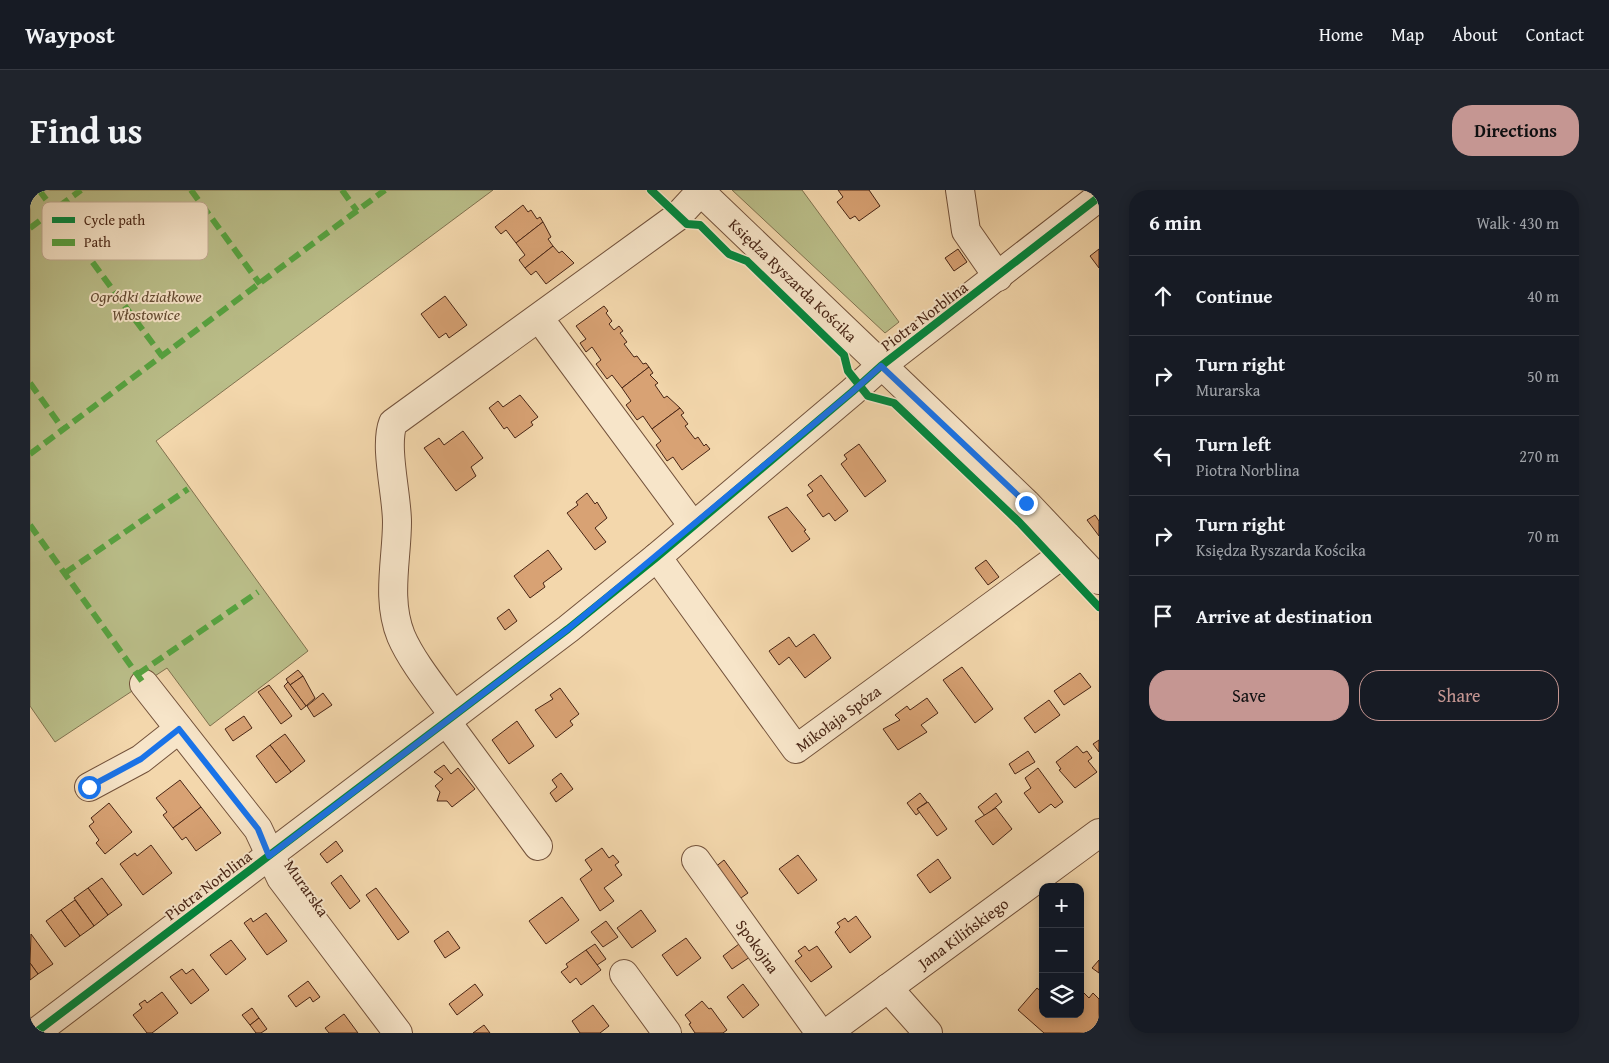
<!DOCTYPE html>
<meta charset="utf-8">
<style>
body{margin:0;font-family:"Gentium Book Plus",serif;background:#20242c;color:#f1f3f6}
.controls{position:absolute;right:15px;bottom:15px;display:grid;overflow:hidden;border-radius:10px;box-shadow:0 2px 12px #0003}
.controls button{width:45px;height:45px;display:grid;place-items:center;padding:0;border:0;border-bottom:1px solid #363941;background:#171b24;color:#f1f3f6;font:25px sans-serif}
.stop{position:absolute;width:15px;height:15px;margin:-11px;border:4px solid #1a73e8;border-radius:50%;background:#fff}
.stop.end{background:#1a73e8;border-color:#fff;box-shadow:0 1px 5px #0008}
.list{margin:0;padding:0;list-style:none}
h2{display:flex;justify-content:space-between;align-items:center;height:65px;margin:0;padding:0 20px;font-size:21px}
h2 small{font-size:16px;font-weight:400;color:#9ea1a6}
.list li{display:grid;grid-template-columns:32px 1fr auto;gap:15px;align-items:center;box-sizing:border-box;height:80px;padding:0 20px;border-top:1px solid #363941}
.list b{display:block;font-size:19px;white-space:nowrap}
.list p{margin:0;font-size:16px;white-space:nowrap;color:#9ea1a6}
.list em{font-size:16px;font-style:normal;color:#9ea1a6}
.actions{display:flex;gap:10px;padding:15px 20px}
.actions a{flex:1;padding:11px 0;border:1px solid #c59692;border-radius:20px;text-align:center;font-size:18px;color:#c59692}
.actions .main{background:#c59692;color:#111}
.icon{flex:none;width:28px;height:28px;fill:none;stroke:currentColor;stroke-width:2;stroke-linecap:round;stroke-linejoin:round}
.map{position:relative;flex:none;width:1069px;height:843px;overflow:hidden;border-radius:20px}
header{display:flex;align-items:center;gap:30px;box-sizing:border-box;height:70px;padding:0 25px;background:#171b24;border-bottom:1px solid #363941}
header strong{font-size:24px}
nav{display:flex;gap:28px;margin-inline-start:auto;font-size:18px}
.intro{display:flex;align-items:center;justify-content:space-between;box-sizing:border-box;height:120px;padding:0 30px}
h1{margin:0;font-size:35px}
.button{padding:12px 22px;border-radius:20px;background:#c59692;color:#111;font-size:18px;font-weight:700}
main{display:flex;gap:30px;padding:0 30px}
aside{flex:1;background:#171b24;border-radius:20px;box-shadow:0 2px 12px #0003}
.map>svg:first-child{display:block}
.green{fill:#babe89;stroke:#81724f}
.building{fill:#d8a274;stroke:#482515}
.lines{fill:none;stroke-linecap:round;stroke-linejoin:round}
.minor-casing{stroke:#73523b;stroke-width:30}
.minor{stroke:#f7e5c9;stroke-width:28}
.quiet{stroke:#56a340;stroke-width:6;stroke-dasharray:12 6;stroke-linecap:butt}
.cycleway-casing{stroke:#f7e5c9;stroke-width:11}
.cycleway{stroke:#00873e;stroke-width:8}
.route{stroke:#1a73e8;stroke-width:6}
.labels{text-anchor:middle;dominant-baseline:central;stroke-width:4;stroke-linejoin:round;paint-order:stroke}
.street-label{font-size:16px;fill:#482515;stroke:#f7e5c9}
.park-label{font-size:16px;font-style:italic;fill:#644b32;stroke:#f7e5c9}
.key{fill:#f7e5c9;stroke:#c2ab93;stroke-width:1}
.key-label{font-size:14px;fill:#482515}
</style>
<header>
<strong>Waypost</strong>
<nav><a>Home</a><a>Map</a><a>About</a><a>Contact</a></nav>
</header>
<div class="intro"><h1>Find us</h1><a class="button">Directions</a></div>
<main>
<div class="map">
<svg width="1069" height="843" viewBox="0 0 1069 843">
<rect width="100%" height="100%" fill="#f3d7ac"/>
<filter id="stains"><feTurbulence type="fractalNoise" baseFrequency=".004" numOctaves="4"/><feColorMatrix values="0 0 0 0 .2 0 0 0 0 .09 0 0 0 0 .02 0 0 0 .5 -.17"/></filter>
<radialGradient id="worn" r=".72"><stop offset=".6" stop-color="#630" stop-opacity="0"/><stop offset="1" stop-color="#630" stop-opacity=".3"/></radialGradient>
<g class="green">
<path d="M0,0H463L126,251L278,461L180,536L137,478L25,552L0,516Z"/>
<path d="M702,0H772L869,132L855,143Z"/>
</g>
<g class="building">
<path d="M808,0H839L850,16L829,31L825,26L820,29L807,12L813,7Z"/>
<path d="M493,15L498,22L501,20L507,29L510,27L513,32L486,53L476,40L471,44L465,37Z"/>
<path d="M513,32L521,47L518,49L523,56L495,78L489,70L495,65L486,53Z"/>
<path d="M523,56L529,63L532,61L544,73L516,94L506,81L501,85L495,78Z"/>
<path d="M928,59L937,72L924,81L915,68Z"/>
<path d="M1069,59V78L1060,66Z"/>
<path d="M415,106L437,135L419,148L416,143L409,148L391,124Z"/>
<path d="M574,116L578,121L576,123L582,131L579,134L584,140L589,136L593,141L590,143L597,152L594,154L604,167L607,166L613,174L616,173L619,177L592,198L582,185L577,189L566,174L571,170L562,157L556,162L550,153L556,149L546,136Z"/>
<path d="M619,177L623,183L620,185L628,193L625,195L634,208L637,206L650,218L622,239L613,226L607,230L596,215L601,211L592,198Z"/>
<path d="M490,205L508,227L501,232L503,235L485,248L477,237L474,239L459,218L468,211L473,217Z"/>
<path d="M650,218L654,223L651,225L658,234L655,236L665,249L668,247L674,256L676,254L680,259L652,280L643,267L637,271L626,255L631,251L622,239Z"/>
<path d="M433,241L453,268L441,277L446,286L426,301L394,258L409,248L414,255Z"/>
<path d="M829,254L856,291L835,307L811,274L817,269L814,265Z"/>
<path d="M791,285L818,321L805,331L799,323L793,327L777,305L783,301L778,295Z"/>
<path d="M557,303L565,314L567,312L577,328L565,338L576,352L565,360L537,323L548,315L546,312Z"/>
<path d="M757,317L776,340L774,341L780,349L762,362L738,327Z"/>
<path d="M1065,325L1069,331V346L1057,330Z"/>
<path d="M518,360L532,379L513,393L515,397L500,408L484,386Z"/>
<path d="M956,370L969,387L958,395L945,378Z"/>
<path d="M479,419L487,431L475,440L467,428Z"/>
<path d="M784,444L801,468L775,488L759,467L749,475L739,461L759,447L766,457Z"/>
<path d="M932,477L963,519L945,533L913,490Z"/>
<path d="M268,480L273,486L260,495L256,489Z"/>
<path d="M1050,483L1061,497L1034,515L1024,501Z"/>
<path d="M273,486L285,508L276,516L260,495Z"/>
<path d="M258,492L276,516L271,520L254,496Z"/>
<path d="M239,495L262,526L251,534L228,502Z"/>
<path d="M530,498L549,524L540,531L543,535L526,548L505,520L523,509L520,505Z"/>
<path d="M293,503L302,515L284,527L277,516Z"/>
<path d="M897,508L908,523L891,535L897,542L868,560L853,539L870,530L865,525L877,516L880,520Z"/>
<path d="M1019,510L1030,525L1005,543L994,528Z"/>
<path d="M214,526L222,538L203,551L195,539Z"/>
<path d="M487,531L504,556L479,574L462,550Z"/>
<path d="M255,544L275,571L261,582L240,555Z"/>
<path d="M1069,550V562L1063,554Z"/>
<path d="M240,555L261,582L246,593L226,566Z"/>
<path d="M1047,556L1053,563L1057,561L1062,568L1058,571L1067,582L1045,598L1029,580L1031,579L1026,572Z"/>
<path d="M998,561L1005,572L985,584L979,574Z"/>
<path d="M414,575L421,584L428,578L445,599L422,617L417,611H407L410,602L405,596L413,589L404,582Z"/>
<path d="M1008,578L1033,612L1025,618L1021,614L1009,623L994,603L1001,598L995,588Z"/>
<path d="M531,583L543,599L526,612L520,603L527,597L522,590Z"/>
<path d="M150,590L171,617L143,638L133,625L137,622L126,608Z"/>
<path d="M890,603L897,612L887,619L890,622L886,625L877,613Z"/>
<path d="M966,603L972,612L955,626L948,617Z"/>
<path d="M898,612L917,639L907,646L887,619Z"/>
<path d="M79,613L102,642L75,664L66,653L69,650L59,636L64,632L61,628Z"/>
<path d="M171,617L191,643L166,661L156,647L152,650L143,638Z"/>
<path d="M966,618L982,639L963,655L945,631Z"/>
<path d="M306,651L313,661L297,673L290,664Z"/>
<path d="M121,655L142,683L113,705L90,674L105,663L107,666Z"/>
<path d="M572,658L579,668L583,665L589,672L585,675L592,685L574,698L584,711L570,721L550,689L562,680L555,670Z"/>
<path d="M768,665L787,690L768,704L749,679Z"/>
<path d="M908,669L921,688L900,703L887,685Z"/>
<path d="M694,670L718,703L708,710L684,678Z"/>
<path d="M311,685L330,711L320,719L301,693Z"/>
<path d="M72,688L92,715L78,725L58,698Z"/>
<path d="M58,698L78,725L64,736L44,708Z"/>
<path d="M346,698L379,742L368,750L336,705Z"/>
<path d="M532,707L549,730L516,754L499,731Z"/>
<path d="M45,710L64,736L50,746L31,720Z"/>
<path d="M31,720L50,746L35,757L16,731Z"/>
<path d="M611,720L626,741L602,758L587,738Z"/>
<path d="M236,723L257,751L237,765L214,733L221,728L223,732Z"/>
<path d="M826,726L841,747L820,763L805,742L810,737L807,733L815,728L818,732Z"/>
<path d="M576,731L588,747L573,757L561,742Z"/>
<path d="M418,741L430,758L415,768L404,751Z"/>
<path d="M1,744L23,774L8,784L0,773Z"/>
<path d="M656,748L671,768L647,786L632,765Z"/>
<path d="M201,750L216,769L196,785L180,765Z"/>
<path d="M713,751L723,765L702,779L693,766Z"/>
<path d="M565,754L576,769L567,775L556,760Z"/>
<path d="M775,756L779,761L787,756L802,777L781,792L765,771L772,766L768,761Z"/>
<path d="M556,760L571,780L551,795L546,788L540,793L531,782L538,777L536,774Z"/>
<path d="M1069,770V783L1062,778Z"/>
<path d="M0,773L8,784L0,790Z"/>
<path d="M152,779L156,784L163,779L179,800L161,814L140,787Z"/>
<path d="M278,791L290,807L283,812L280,807L266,817L258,806Z"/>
<path d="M445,794L453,805L427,825L419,814Z"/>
<path d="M713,794L729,815L713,828L697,807Z"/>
<path d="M1007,798L1013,803V824H1050V803L1052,801L1059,808L1063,803L1069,809V834L1061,843H1014L988,820Z"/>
<path d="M132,802L148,823L122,843H117L103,825L112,818L109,814L115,810L117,813Z"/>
<path d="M672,811L679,819L681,818L697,840L693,843H665L659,834L661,833L655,825Z"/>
<path d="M563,815L579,836L570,843H550L542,831Z"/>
<path d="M222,818L229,828L220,835L212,825Z"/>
<path d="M314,824L328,843H299L295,838Z"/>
<path d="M229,828L237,839L231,843H226L220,835Z"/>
<path d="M454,835L460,843H443Z"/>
</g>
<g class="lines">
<defs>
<g id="minor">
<path id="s1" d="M669,0L996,313L1069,390"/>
<path d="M930,0L936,41L968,87"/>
<path d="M518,140L663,336"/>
<path id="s2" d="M627,367L766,559L1040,359"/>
<path d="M114,494L228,639L251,688L368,843"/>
<path d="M424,526C407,502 382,472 371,446C356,409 367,369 367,332C367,305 354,256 363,233L647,27L671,1"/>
<path d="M416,531L508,656"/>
<path d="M59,597L111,569L149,539"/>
<path id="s3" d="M666,670L790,843"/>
<path d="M594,784L637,843"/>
<path d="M858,798L898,843"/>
<path d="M5,843L538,439L627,367L822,202L851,176L1069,7"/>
<path id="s4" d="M797,843L1069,643"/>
</g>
</defs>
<use href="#minor" class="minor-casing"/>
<use href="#minor" class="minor"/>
<g class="quiet">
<path d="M9,0L132,166"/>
<path d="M161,0L230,94"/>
<path d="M312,0L327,21"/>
<path d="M0,38L51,0"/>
<path d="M0,193L33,239"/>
<path d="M0,264L355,0"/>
<path d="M0,335L114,494"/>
<path d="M35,383L158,299"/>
<path d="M108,484L228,402"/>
</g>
<defs>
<g id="cycleway">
<path d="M621,0L657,34L670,35L699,64L717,71L814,165L818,181L838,206L864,213L989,332L1069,417"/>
<path d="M5,843L538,439L627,367L822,202L851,176L1069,7"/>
</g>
</defs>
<use href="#cycleway" class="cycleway-casing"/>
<use href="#cycleway" class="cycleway"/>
</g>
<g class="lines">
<path class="route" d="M59,597L111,569L149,539L228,639L239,666L538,439L822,202L851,176L996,313"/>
</g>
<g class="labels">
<g class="street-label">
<text stroke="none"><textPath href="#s1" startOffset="130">Księdza Ryszarda Kościka</textPath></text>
<text transform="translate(894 126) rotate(-37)">Piotra Norblina</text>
<text stroke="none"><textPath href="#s2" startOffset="289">Mikołaja Spóza</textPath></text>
<text transform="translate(178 695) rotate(-37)">Piotra Norblina</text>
<text transform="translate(277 698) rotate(55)">Murarska</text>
<text stroke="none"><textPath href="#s4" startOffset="169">Jana Kilińskiego</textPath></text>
<text stroke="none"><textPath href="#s3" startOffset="106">Spokojna</textPath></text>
</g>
<g class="park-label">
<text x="116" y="106">Ogródki działkowe<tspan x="116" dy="18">Włostowice</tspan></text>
</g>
</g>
<rect x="12" y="12" width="166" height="58" rx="8" class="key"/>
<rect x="22" y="27" width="23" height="6" fill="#00873e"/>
<rect x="22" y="49" width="23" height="7" fill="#56a340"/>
<g class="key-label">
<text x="54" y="35">Cycle path</text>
<text x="54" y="57">Path</text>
</g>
<rect width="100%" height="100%" filter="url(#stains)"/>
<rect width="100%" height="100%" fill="url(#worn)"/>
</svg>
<div class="controls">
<button>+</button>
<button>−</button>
<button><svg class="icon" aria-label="layers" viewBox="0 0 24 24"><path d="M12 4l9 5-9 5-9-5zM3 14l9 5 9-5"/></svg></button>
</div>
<div class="stop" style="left:59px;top:597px"></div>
<div class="stop end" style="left:996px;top:313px"></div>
</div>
<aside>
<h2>6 min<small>Walk · 430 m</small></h2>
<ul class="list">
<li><svg class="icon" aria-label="ahead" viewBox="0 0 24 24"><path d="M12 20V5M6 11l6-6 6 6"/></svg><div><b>Continue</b></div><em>40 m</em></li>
<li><svg class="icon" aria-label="right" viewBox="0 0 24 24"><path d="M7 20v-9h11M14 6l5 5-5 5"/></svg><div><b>Turn right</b><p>Murarska</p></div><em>50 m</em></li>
<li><svg class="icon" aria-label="left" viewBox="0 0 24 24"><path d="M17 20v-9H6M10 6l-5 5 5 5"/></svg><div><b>Turn left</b><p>Piotra Norblina</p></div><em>270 m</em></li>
<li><svg class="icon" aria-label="right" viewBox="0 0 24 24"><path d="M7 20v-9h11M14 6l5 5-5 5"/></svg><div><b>Turn right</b><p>Księdza Ryszarda Kościka</p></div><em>70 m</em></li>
<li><svg class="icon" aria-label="arrive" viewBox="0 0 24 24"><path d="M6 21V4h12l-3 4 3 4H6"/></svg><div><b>Arrive at destination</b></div></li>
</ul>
<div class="actions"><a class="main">Save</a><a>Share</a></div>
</aside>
</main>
